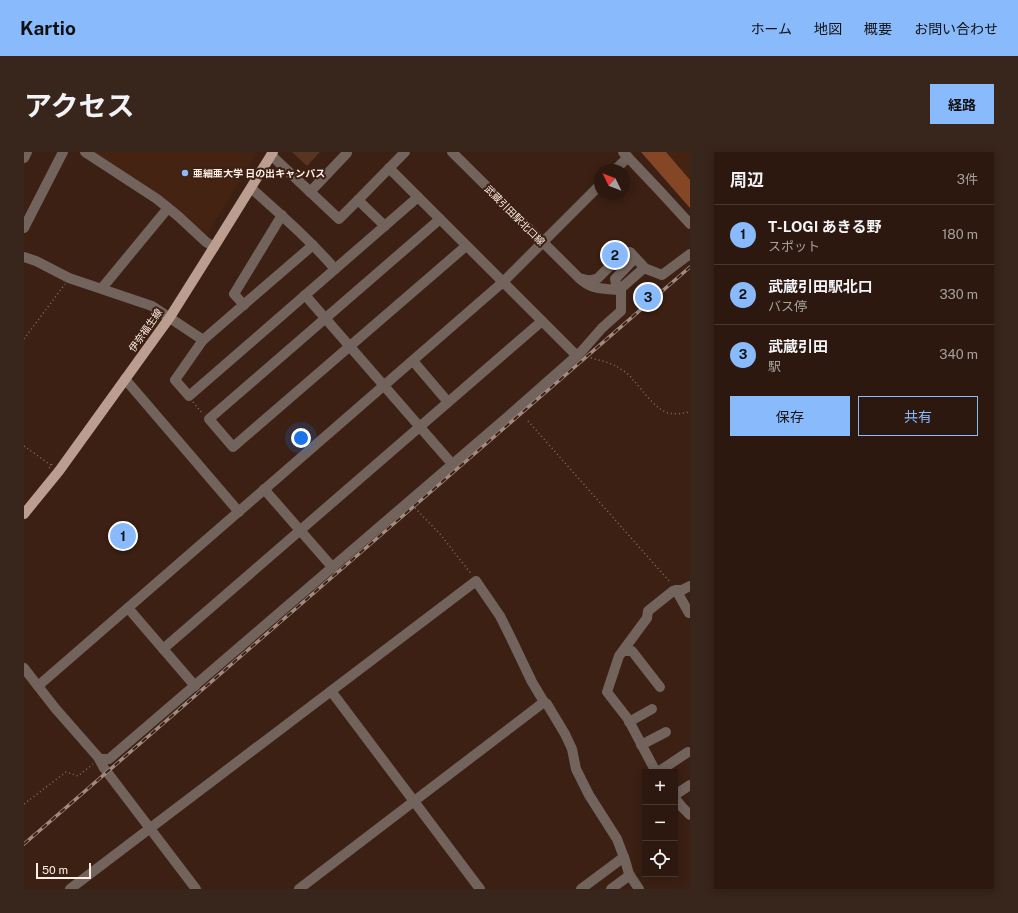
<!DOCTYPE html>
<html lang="ja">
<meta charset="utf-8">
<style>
body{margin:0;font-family:"Public Sans","Noto Sans JP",sans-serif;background:#38251c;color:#f1f3f6}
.controls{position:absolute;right:12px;bottom:12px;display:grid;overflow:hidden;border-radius:0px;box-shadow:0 2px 10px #0003}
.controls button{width:36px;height:36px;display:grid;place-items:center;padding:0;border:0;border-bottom:1px solid #48372e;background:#2c180e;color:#f1f3f6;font:20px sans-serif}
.compass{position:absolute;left:570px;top:12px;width:36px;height:36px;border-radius:50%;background:#2c180e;box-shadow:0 2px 10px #0003;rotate:313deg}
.scale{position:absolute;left:12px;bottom:10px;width:55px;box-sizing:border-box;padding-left:4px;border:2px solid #feeee7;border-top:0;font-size:11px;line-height:14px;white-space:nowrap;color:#feeee7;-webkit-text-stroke:3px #3b2013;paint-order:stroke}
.you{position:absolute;left:277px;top:286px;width:14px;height:14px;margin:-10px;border:3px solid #fff;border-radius:50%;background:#1a73e8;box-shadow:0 0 0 6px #1a73e833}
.badge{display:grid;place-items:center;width:26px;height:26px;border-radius:50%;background:#89bafc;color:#111;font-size:13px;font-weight:700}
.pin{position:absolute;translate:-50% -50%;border:2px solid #fff;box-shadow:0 1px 4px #0006}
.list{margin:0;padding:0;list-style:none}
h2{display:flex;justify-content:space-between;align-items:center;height:52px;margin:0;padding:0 16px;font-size:17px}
h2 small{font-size:13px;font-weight:400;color:#a6a09e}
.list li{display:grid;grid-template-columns:26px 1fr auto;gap:12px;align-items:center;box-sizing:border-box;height:60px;padding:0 16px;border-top:1px solid #48372e}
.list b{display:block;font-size:15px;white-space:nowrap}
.list p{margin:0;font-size:13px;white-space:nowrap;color:#a6a09e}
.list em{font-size:13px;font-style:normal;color:#a6a09e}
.actions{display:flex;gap:8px;padding:12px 16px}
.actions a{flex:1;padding:9px 0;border:1px solid #89bafc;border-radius:0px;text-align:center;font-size:14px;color:#89bafc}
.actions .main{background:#89bafc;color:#111}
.icon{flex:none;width:22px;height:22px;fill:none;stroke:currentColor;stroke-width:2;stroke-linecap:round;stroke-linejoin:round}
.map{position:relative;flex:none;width:666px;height:737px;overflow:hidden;border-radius:0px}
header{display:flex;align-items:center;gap:24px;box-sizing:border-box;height:56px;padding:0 20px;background:#89bafc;color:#111}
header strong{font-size:19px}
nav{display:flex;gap:22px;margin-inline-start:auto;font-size:14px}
.intro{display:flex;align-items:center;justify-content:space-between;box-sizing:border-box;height:96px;padding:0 24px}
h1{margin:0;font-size:28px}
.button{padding:10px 18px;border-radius:0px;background:#89bafc;color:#111;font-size:14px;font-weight:700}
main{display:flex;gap:24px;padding:0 24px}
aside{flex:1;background:#2c180e;border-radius:0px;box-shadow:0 2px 10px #0003}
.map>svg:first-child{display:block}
.built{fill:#452312}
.green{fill:#593423}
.forest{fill:#854626}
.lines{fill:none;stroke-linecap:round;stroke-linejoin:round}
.path{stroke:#856e63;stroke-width:1.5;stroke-dasharray:1 3;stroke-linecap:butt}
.minor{stroke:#72635d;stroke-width:10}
.major{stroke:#bc9e90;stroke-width:10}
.rail-casing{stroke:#a08a81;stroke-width:3.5}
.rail{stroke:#3b2013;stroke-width:2;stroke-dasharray:6;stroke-linecap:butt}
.poi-dot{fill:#89bafc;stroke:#3b2013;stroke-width:1.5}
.labels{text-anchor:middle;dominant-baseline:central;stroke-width:4;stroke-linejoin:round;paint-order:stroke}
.poi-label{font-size:10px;font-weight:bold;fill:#feeee7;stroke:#3b2013;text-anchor:start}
.street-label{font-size:10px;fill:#feeee7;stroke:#3b2013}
</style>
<header>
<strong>Kartio</strong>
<nav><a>ホーム</a><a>地図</a><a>概要</a><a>お問い合わせ</a></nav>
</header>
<div class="intro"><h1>アクセス</h1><a class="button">経路</a></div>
<main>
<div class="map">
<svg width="666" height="737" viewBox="0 0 666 737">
<rect width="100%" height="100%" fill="#3b2013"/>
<g class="built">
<path d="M68,0H233L182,84Z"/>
<path d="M617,0H666V56Z"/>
</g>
<path class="green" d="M268,0H296L283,14Z"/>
<path class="forest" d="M617,0H642L666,28V56Z"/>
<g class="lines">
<g class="path">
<path d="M0,187L41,132"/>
<path d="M563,205C574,208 586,210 595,216C600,219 606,223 609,228C619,238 631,258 645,261C652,263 659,261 666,260"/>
<path d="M169,250L178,261"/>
<path d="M504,269L646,430"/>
<path d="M0,294L28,314"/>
<path d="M25,316L29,311"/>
<path d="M391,356L416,382L448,423"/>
<path d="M0,652L42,620L54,624L69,612"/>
</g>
<g class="minor">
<path d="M61,0L133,47L154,64L182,90L190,95"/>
<path d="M428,0L555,126C568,138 577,136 595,138L620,116L619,114L606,100H600L574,126C566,130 562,128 555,126"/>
<path d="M599,0L635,38L666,72"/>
<path d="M247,3L315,67L334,48"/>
<path d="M0,6L3,0"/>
<path d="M365,16L553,204"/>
<path d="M591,18L604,5"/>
<path d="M227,36C256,62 285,87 311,117"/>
<path d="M286,40L323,1L322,0"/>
<path d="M416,67L185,267L209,295L442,94"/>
<path d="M361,74L334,48L381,0"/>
<path d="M0,76L39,0"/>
<path d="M289,93L179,188L151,228L165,244L394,45"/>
<path d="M0,105L12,109L45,126L128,154L179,188"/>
<path d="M620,116L638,123L666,102"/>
<path d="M78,136L144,56"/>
<path d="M281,143L429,313"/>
<path d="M220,153L210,142L258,63"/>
<path d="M389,209L424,250"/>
<path d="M101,227L215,360"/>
<path d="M240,337L309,416"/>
<path d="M652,438L665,461"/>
<path d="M104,456L171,534"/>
<path d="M139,497L518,169"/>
<path d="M599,499H608L636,535"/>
<path d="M0,516L31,556L74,605L80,616L172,737"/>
<path d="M14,534L479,130L576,33"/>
<path d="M307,539L456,737"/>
<path d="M605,570L628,557"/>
<path d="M617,593L642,580"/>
<path d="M76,607H85L481,267L557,200L578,176L597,159V136L592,132L591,127L611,106"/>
<path d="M632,620L604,567L583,540L595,504L623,466L624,459L649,439L652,438H658L666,434"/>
<path d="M634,620L664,600"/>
<path d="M651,643L666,633"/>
<path d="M651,646L658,655L666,663"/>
<path d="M46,737L452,429L476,464L486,484L508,530L520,550L523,552L541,582L548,597L552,617L565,643L593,687L601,708L605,722L615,737"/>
<path d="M275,737L520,550"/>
<path d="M557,737L600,705"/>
<path d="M587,737L606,723"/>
</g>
<path class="major" d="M0,362L35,319L146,165L190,95L249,0"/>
<defs>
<path id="rail" d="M0,692L666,115"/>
</defs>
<use href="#rail" class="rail-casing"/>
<use href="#rail" class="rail"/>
</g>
<circle class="poi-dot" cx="161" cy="21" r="4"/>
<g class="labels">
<g class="poi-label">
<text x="169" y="21">亜細亜大学 日の出キャンパス</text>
</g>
<g class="street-label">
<text transform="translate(491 63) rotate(45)">武蔵引田駅北口線</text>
<text transform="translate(121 178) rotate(-55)">伊奈福生線</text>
</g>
</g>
</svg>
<div class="controls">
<button>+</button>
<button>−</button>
<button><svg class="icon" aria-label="locate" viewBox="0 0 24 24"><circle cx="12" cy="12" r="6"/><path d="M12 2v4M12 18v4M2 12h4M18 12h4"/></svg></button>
</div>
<svg class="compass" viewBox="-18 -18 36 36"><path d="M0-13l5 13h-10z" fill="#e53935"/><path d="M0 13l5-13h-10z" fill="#a6a09e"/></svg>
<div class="scale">50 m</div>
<div class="you"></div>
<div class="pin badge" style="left:99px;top:384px">1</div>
<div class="pin badge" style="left:591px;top:103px">2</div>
<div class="pin badge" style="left:624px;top:145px">3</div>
</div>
<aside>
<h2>周辺<small>3件</small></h2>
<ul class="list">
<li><span class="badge">1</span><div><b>T-LOGI あきる野</b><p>スポット</p></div><em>180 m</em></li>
<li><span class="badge">2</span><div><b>武蔵引田駅北口</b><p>バス停</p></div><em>330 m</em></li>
<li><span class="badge">3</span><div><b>武蔵引田</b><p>駅</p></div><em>340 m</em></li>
</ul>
<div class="actions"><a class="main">保存</a><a>共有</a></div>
</aside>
</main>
